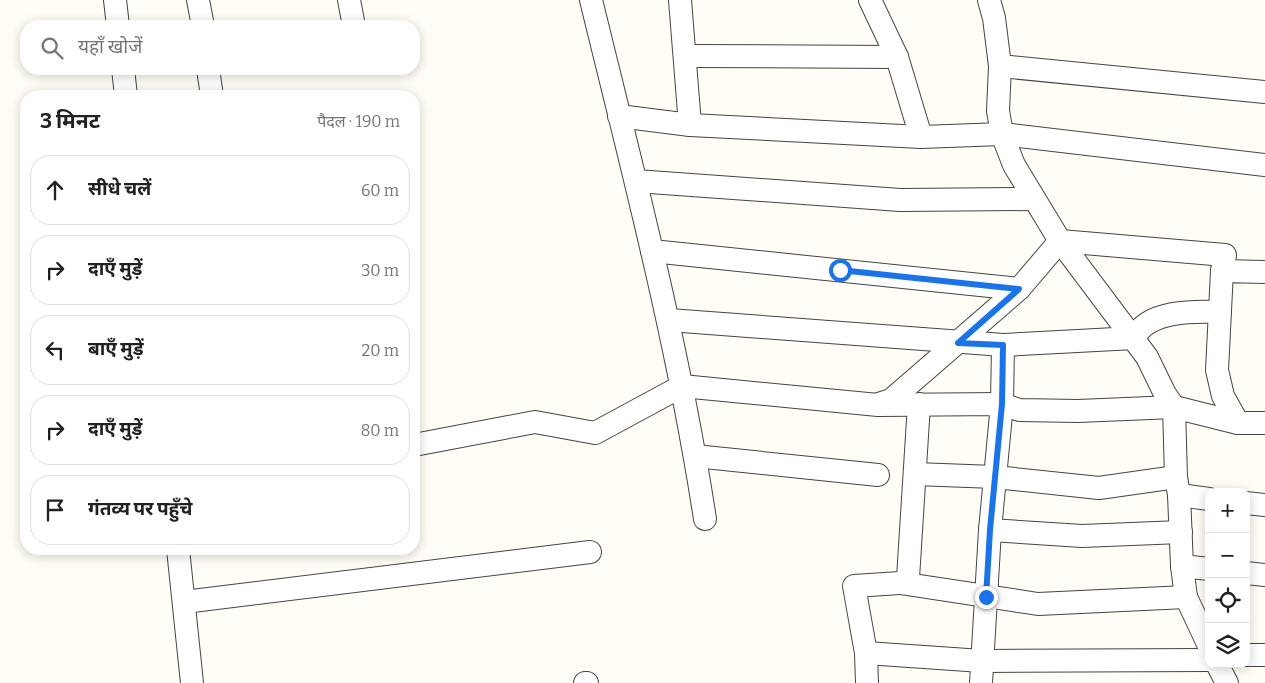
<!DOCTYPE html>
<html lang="hi">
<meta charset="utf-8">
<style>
body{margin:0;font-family:Bitter,"Noto Sans Devanagari",serif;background:#f6f6f6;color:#202124}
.controls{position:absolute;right:15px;bottom:15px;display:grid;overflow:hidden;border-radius:10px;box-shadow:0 2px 12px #0003}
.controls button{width:45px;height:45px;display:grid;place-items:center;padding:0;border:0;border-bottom:1px solid #e0e0e0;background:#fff;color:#202124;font:25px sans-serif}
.stop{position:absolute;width:15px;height:15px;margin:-11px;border:4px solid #1a73e8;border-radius:50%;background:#fff}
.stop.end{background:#1a73e8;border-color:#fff;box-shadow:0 1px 5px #0008}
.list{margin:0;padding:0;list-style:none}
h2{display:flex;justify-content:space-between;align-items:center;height:65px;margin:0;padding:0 20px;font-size:21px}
h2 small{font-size:16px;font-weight:400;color:#757577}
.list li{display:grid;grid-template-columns:32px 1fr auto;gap:15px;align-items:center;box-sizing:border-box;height:70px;margin:0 10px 10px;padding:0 10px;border:1px solid #e0e0e0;border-radius:20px}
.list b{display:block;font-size:19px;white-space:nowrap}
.list em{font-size:16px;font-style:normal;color:#757577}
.icon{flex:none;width:28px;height:28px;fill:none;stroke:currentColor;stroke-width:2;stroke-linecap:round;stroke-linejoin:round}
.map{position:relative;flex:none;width:1265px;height:683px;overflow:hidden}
.search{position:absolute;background:#fff;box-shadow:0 2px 12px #0003;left:20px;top:20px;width:400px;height:55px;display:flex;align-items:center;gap:12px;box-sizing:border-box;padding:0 18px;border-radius:20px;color:#757577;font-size:19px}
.panel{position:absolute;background:#fff;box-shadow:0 2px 12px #0003;left:20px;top:90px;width:400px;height:465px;border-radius:20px}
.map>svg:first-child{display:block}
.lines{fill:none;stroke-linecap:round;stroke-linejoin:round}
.minor-casing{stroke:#444;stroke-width:24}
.minor{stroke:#fff;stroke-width:22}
.route{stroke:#1a73e8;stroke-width:6}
</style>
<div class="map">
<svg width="1265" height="683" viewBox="0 0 1265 683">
<rect width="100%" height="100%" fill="#fffdf5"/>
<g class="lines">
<defs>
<g id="minor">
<path d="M115,0L118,26"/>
<path d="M198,0L203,26"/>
<path d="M349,0L353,21"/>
<path d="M591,0C633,172 678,343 705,519"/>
<path d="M680,0L690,125"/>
<path d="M870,0L897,57L921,137"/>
<path d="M989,0L994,18L1000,66L998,111L1002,134L1014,165L1060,241L1147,357L1165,394L1174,407L1176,477L1179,495L1182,566L1186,597L1209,646"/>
<path d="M685,56L897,57"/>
<path d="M1000,66L1265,92"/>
<path d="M123,69L126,96"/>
<path d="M208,69L212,96"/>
<path d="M619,116L690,125L921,137L1002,134L1265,165"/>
<path d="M636,181L900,200L1034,199"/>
<path d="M652,251L1019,289"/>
<path d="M669,320L1003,345L1134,338C1148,310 1194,311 1220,312"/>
<path d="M879,404L891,400L1019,289L1060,241L1225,255L1222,271"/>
<path d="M1238,423L1223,396L1217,370L1222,271L1265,272"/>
<path d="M414,445L535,422L595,433L682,386L878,405L1002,404L1019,410L1078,411L1174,407L1238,423H1265"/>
<path d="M695,456L878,475"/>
<path d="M915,474L995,477L1099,488L1176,477"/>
<path d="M1179,495L1209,499"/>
<path d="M1246,503L1265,505"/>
<path d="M990,530L1082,536L1181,532"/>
<path d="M178,549L192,683"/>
<path d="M1182,566L1209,569"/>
<path d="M1246,573L1265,575"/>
<path d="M900,583L1038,604L1186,597"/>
<path d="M184,602L590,552"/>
<path d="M866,653L982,661L1209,660"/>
<path d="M1246,655H1265"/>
<path d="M1217,664L1227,683"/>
<path d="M585,683H587"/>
<path d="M867,683L866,653L854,586L900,583L908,578L919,404"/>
<path d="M981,683L990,530L1002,404L1003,345"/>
</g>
</defs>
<use href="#minor" class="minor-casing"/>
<use href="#minor" class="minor"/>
</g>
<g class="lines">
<path class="route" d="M840,270L1019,289L958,343L1003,345L1002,404L990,530L986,597"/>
</g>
</svg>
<div class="controls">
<button>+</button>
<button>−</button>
<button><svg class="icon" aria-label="locate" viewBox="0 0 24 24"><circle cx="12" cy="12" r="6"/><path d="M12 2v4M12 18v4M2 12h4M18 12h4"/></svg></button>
<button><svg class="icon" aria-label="layers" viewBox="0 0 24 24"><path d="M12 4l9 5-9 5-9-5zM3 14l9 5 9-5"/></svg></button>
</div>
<div class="stop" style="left:840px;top:270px"></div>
<div class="stop end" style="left:986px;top:597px"></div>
<div class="search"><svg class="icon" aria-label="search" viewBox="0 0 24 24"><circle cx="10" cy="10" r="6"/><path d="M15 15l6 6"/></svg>यहाँ खोजें</div>
<section class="panel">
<h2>3 मिनट<small>पैदल · 190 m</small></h2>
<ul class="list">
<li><svg class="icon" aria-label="ahead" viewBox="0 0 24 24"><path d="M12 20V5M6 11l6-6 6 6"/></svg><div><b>सीधे चलें</b></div><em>60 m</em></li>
<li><svg class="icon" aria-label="right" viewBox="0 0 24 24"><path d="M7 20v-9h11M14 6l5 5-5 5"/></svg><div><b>दाएँ मुड़ें</b></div><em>30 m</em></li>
<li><svg class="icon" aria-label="left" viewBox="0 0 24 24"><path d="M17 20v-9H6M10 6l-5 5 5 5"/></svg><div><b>बाएँ मुड़ें</b></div><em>20 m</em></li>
<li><svg class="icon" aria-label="right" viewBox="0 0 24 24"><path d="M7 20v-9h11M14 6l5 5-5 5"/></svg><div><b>दाएँ मुड़ें</b></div><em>80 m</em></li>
<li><svg class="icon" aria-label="arrive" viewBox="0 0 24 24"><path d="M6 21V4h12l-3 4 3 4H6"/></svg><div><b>गंतव्य पर पहुँचे</b></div></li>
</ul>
</section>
</div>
